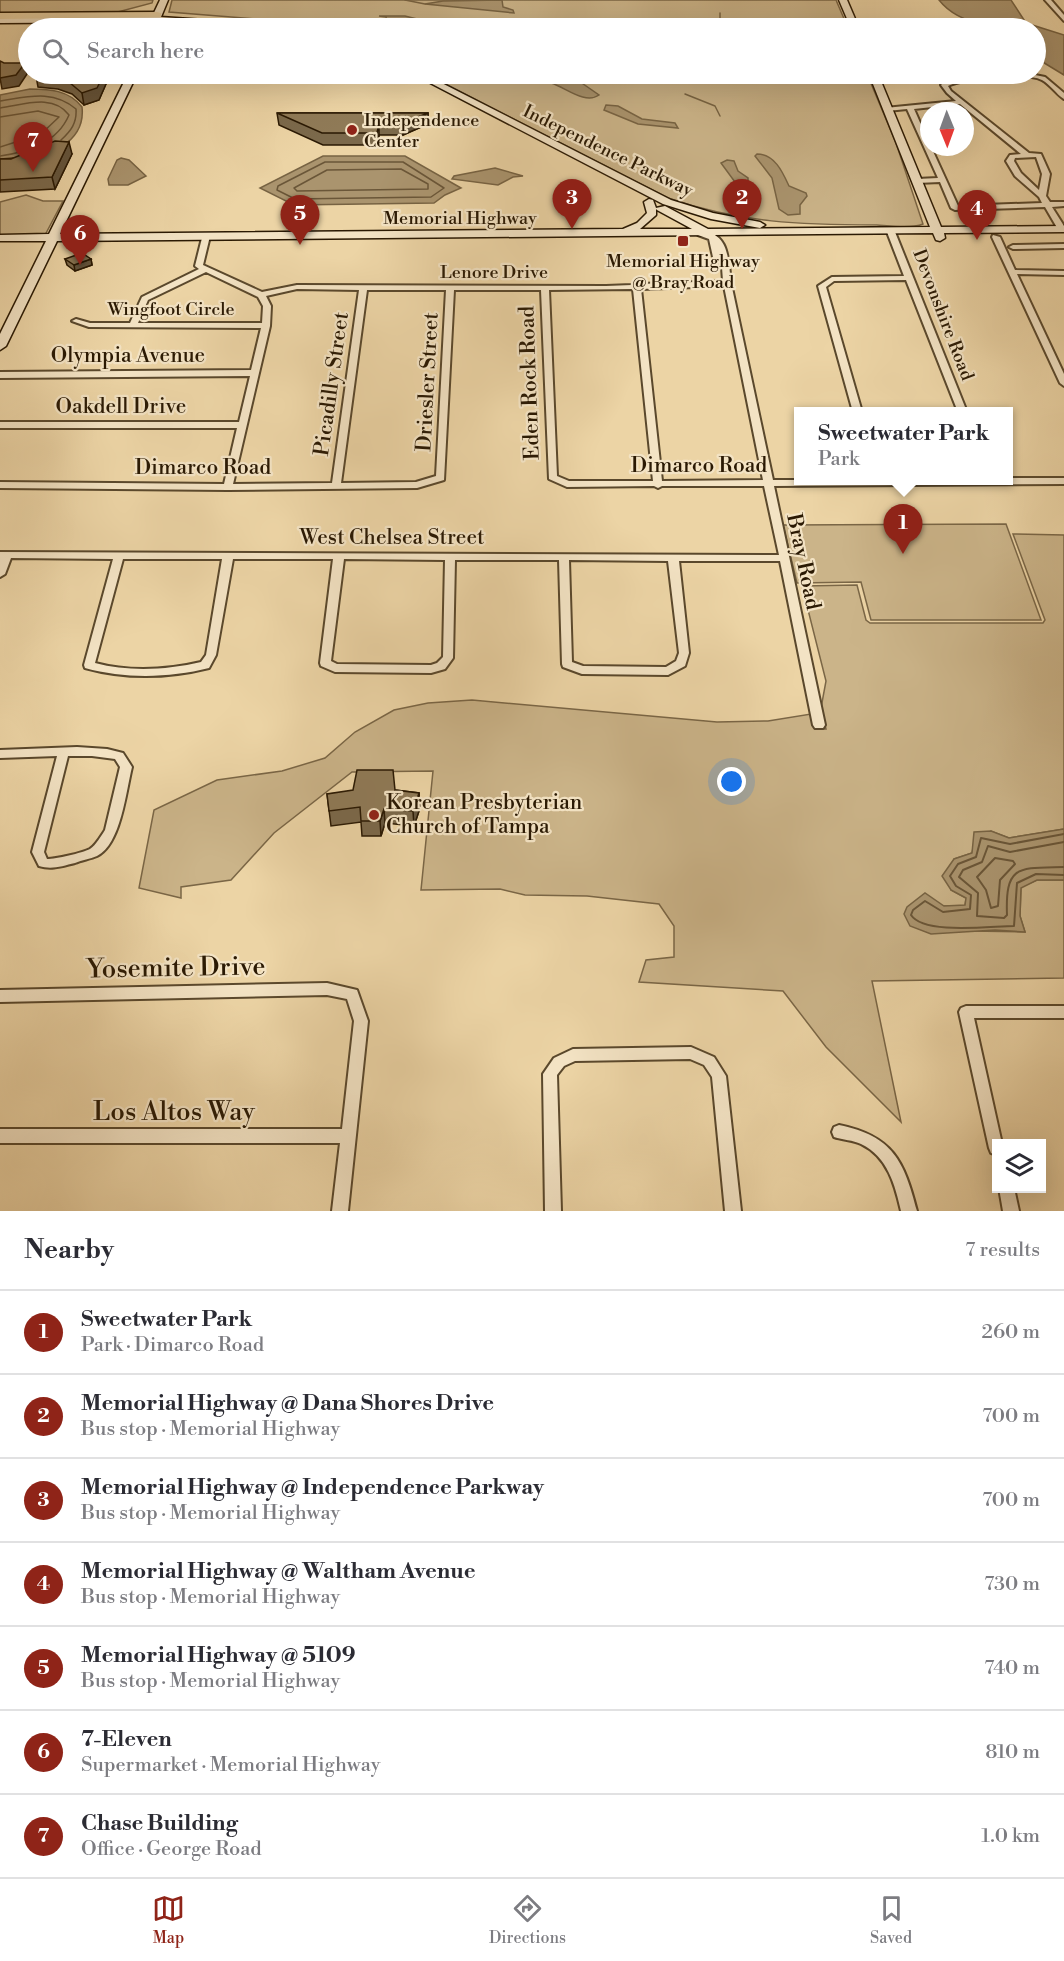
<!DOCTYPE html>
<meta charset="utf-8">
<style>
body{margin:0;font-family:"Libre Bodoni",serif;background:#f2f2f3;color:#2b2b33}
.controls{position:absolute;right:18px;bottom:18px;display:grid;overflow:hidden;border-radius:0px;box-shadow:0 6px 24px #0002}
.controls button{width:54px;height:54px;display:grid;place-items:center;padding:0;border:0;border-bottom:2px solid #e1e1e2;background:#fff;color:#2b2b33;font:30px sans-serif}
.compass{position:absolute;left:920px;top:102px;width:54px;height:54px;border-radius:50%;background:#fff;box-shadow:0 6px 24px #0002;rotate:179deg}
.you{position:absolute;left:732px;top:782px;width:21px;height:21px;margin:-15px;border:4px solid #fff;border-radius:50%;background:#1a73e8;box-shadow:0 0 0 9px #1a73e833}
.badge{display:grid;place-items:center;width:39px;height:39px;border-radius:50%;background:#8f2418;color:#fff;font-size:20px;font-weight:700}
.pin{position:absolute;translate:-50% -50px;filter:drop-shadow(0 2px 3px #0008)}
.pin::after{content:'';position:absolute;top:32px;width:21px;height:18px;background:inherit;clip-path:polygon(0 0,100% 0,50% 100%)}
.popup{position:absolute;left:794px;top:407px;width:219px;height:78px;box-sizing:border-box;display:grid;place-content:center;border-radius:0px;background:#fff;filter:drop-shadow(0 2px 4px #0005);font-size:20px;white-space:nowrap;color:#7c7c81}
.popup b{font-size:22px;color:#2b2b33}
.popup::after{content:'';position:absolute;left:50%;top:100%;margin-left:-12px;border:12px solid transparent;border-top-color:#fff}
.list{margin:0;padding:0;list-style:none}
h2{display:flex;justify-content:space-between;align-items:center;height:78px;margin:0;padding:0 24px;font-size:26px}
h2 small{font-size:20px;font-weight:400;color:#7c7c81}
.list li{display:grid;grid-template-columns:39px 1fr auto;gap:18px;align-items:center;box-sizing:border-box;height:84px;padding:0 24px;border-top:2px solid #e1e1e2}
.list b{display:block;font-size:22px;white-space:nowrap}
.list p{margin:0;font-size:20px;white-space:nowrap;color:#7c7c81}
.list em{font-size:20px;font-style:normal;color:#7c7c81}
.icon{flex:none;width:33px;height:33px;fill:none;stroke:currentColor;stroke-width:2;stroke-linecap:round;stroke-linejoin:round}
.map{position:relative;flex:none;width:1064px;height:1211px;overflow:hidden}
.search{position:absolute;background:#fff;box-shadow:0 6px 24px #0002;left:18px;right:18px;top:18px;height:66px;display:flex;align-items:center;gap:15px;box-sizing:border-box;padding:0 21px;border-radius:33px;color:#7c7c81;font-size:22px}
.sheet{height:666px;background:#fff}
nav{display:flex;justify-content:space-around;align-items:center;box-sizing:border-box;height:84px;border-top:2px solid #e1e1e2;background:#fff;font-size:16px;color:#7c7c81}
nav a{display:grid;justify-items:center;gap:3px}
nav .on{color:#8f2418}
.map>svg:first-child{display:block}
.green{fill:#cbb489;stroke:#7a6646;stroke-width:1.5}
.water{fill:#aa946e;stroke:#776343;stroke-width:1.5}
.lines{fill:none;stroke-linecap:round;stroke-linejoin:round}
.shore-far1{stroke:#6a5638;stroke-width:1.5}
.shore{stroke:#6a5638;stroke-width:2}
.stream{stroke:#776343;stroke-width:1.5}
.street-casing{stroke:#5a482c;stroke-width:4}
.secondary-casing{stroke:#2a1903;stroke-width:3}
.highway-casing{stroke:#2a1903;stroke-width:3}
.street{fill:#f3e3c4;fill-rule:evenodd}
.secondary{fill:#f3e3c4;fill-rule:evenodd}
.highway{fill:#ecd4a5;fill-rule:evenodd}
.wall{fill:#7b694b;stroke:#2a1903;stroke-width:1.5}
.shaded-wall{fill:#64553d;stroke:#2a1903;stroke-width:1.5}
.building{fill:#8f7a57;stroke:#2a1903;stroke-width:1.5}
.poi-dot{fill:#8f2418;stroke:#f3e3c4;stroke-width:2}
.labels{text-anchor:middle;dominant-baseline:central;stroke-width:4.5;stroke-linejoin:round;paint-order:stroke}
.far-poi-label{font-size:18px;fill:#2a1903;stroke:#f3e3c4;text-anchor:start}
.far-street-label{font-size:18px;fill:#2a1903;stroke:#f3e3c4}
.street-label{font-size:21px;fill:#2a1903;stroke:#f3e3c4}
.poi-label{font-size:21px;fill:#2a1903;stroke:#f3e3c4;text-anchor:start}
.near-street-label{font-size:26px;fill:#2a1903;stroke:#f3e3c4}
</style>
<div class="map">
<svg width="1064" height="1211" viewBox="0 0 1064 1211">
<rect width="100%" height="100%" fill="#ecd4a5"/>
<filter id="stains"><feTurbulence type="fractalNoise" baseFrequency=".00333" numOctaves="4"/><feColorMatrix values="0 0 0 0 .2 0 0 0 0 .09 0 0 0 0 .02 0 0 0 .5 -.17"/></filter>
<radialGradient id="worn" r=".72"><stop offset=".6" stop-color="#630" stop-opacity="0"/><stop offset="1" stop-color="#630" stop-opacity=".3"/></radialGradient>
<g class="green">
<path d="M0,0H153L152,3L114,13L0,14Z"/>
<path d="M172,0H836L848,28H313L281,21L169,12Z"/>
<path d="M426,74H867L896,143L923,224C911,229 890,226 877,225C801,225 741,223 668,198Z"/>
<path d="M26,195L43,201H63L45,235H0V202Z"/>
<path d="M1006,524L1041,620H871L861,582L797,583L783,525Z"/>
<path d="M1013,534L1064,535V829L1009,838L991,831L974,844L972,853L954,859L951,890L966,898L965,906H944L970,931L1025,932L1020,916L1021,887L1037,880H1064V978L872,981L901,1122L826,1047L783,991L639,982L646,960L674,957V926L659,904L587,896L525,895L500,889L421,890L433,771L352,772L274,833L231,880L181,887V898L139,888L154,810L217,780L282,771L325,758L355,732L394,710L428,703L472,700L717,722L768,721L811,714L815,729H826L821,708L826,681L802,586L857,585L866,620L870,623H1043L1045,620Z"/>
</g>
<g class="water">
<path d="M502,0L503,7L513,10L514,13L425,4L443,1Z"/>
<path d="M939,0H1011L1026,23L1064,35V75L1036,58V28C1004,28 961,28 939,0Z"/>
<path d="M379,16H405L425,21L453,20L475,28H397L387,21L386,17Z"/>
<path d="M496,74H560L582,79L579,81L599,95C585,105 565,87 551,83C534,78 511,86 496,74Z"/>
<path d="M30,89C49,89 69,90 82,107C87,151 31,159 0,169V95Z"/>
<path d="M606,105L618,106L642,119L675,123L678,128L638,124L604,110Z"/>
<path d="M757,154C775,154 783,173 789,186L806,193L807,196L800,205V214L788,215L779,209L772,178L755,156Z"/>
<path d="M323,156H405L461,188L445,195L434,203L294,205L260,188Z"/>
<path d="M121,158L129,160L146,176L128,185H109L108,179L117,160Z"/>
<path d="M727,160L734,161L738,171L748,178V189L739,195L729,193L735,182L721,163Z"/>
<path d="M495,168L523,176L513,177L498,185L452,179L454,176Z"/>
<path d="M1064,829V880H1037L1021,888L1020,916L1025,932L995,930L931,934L910,926L904,914L907,907L925,893L944,906L965,905L966,898L951,890L942,876L954,859L972,853L974,832L991,831L1009,838Z"/>
</g>
<g class="lines">
<g class="shore-far1">
<path d="M400,28V23L429,27L463,28"/>
<path d="M0,101C27,97 53,89 76,109C77,123 71,131 61,140"/>
<path d="M0,108C23,105 53,93 69,115C57,143 28,152 0,156"/>
<path d="M0,117L38,111L59,117L41,134L0,147"/>
<path d="M325,162H403L444,188L431,197L295,199L277,190L278,186Z"/>
<path d="M401,169L428,184V189L297,191L294,188L327,170Z"/>
</g>
<g class="shore">
<path d="M1064,834L1010,844L981,838L976,857L958,864L950,876L956,886L971,895L970,909L943,912L925,901L913,910L911,915C924,935 991,926 1014,926L1017,883L1036,874L1064,875"/>
<path d="M1064,842L1010,852L988,846L982,862L963,870L959,877L978,893L977,916L1004,918L1007,915C1005,864 1019,868 1064,867"/>
<path d="M995,858L1013,861L1015,864L1000,880L998,906L991,908L986,890L977,877Z"/>
</g>
<g class="stream">
<path d="M405,0L425,4"/>
<path d="M720,13V28"/>
<path d="M582,79L633,82L652,74"/>
<path d="M685,94L715,106L720,116"/>
</g>
<defs>
<g id="street">
<path d="M1045,0H1051L1064,15V21Z"/>
<path d="M992,74H1030L1045,77L1064,93V99C1056,94 1051,85 1042,80C1027,72 964,78 948,86L951,91L1029,153L1041,154L1050,174L1046,196L1050,202H1064V206L1052,207L1064,226V231H1059L1045,207L955,210L951,208L940,182L917,183L913,181L917,179L938,178L907,109L887,111L885,110V108L956,101L947,93L941,85L942,84L961,77ZM960,104L1021,154L1010,155L1006,161L1015,176L1039,197L1042,203L958,206L931,147H929V143L914,109ZM1036,157L1042,174L1039,190L1021,173L1014,161L1015,158Z"/>
<path d="M888,230L895,232L967,412H958L906,280L834,281L826,287L862,412H853L818,286L832,277L904,276L887,232Z"/>
<path d="M698,231C730,231 728,260 731,283L773,480H1008V478H1064V484L774,486L825,725L823,728H815L813,725L780,561H679L689,653L685,666L668,675L582,674L563,667L562,664L559,560H455L453,658L445,669L431,673L335,672L321,666L320,663L333,559H233L216,655L209,668C169,678 125,679 85,668L84,665L113,559L11,558L5,574L0,577V552L779,555L764,486H662L658,488L654,486L567,487L549,479L541,290H454L444,480L417,488L228,490L0,488V482L224,484L237,428H0V422H239L250,376L0,378V372L251,370L261,328L89,327L72,321L76,319L90,323H130L142,297L199,269L195,266L203,234L210,236L203,265L262,292L297,285L606,286L632,285L636,282L640,284L723,281L722,267L713,257L709,239L698,235ZM206,272L258,297L263,306L262,323H138L148,300ZM724,286L763,480L662,481L641,289ZM297,289L359,290L332,483L233,484L270,326L271,306L266,296ZM633,289L653,481H569L557,476L549,290ZM367,290H446L436,476L416,482L341,483ZM123,559H222L206,655L201,662C167,670 129,672 95,663ZM344,559L445,560L443,657L437,663L431,665L337,664L331,661ZM569,560L668,561L679,653L676,661L666,667L583,666L572,662Z"/>
<path d="M993,235L1000,237L1015,270L1064,271V275L1017,274L1064,374V386L1060,383L992,237Z"/>
<path d="M1064,244V248L1013,249L1009,247L1013,245Z"/>
<path d="M77,747L107,749L123,753L132,767C126,791 121,844 97,856C90,859 82,860 75,863C62,866 52,870 39,866L32,852L57,756L0,758V750ZM68,756H92L115,759L120,767L105,830C101,836 96,845 90,849C82,853 56,859 47,859L44,852Z"/>
<path d="M327,983L357,990L368,1021L348,1211H332L340,1143H0V1129H342L354,1021L347,999L327,995L0,1002V990Z"/>
<path d="M966,1006H1064V1018H974L1002,1144H996V1155L991,1153L989,1148L959,1012L961,1008Z"/>
<path d="M691,1047L714,1057L726,1076L741,1211H725L712,1077L704,1065L690,1059L575,1061L564,1066L557,1075L561,1211H545L543,1074L554,1058L573,1049Z"/>
<path d="M839,1125C893,1136 904,1161 917,1211H901C895,1185 888,1157 861,1144C853,1140 843,1140 834,1137L832,1132L834,1127Z"/>
<path d="M999,1188H1014L1019,1211H1003Z"/>
</g>
<g id="secondary">
<path d="M160,0H168L161,17L262,24L265,20L302,28C257,33 207,21 159,22L155,28H149L150,22L0,23V17H152Z"/>
<path d="M839,0H847L859,28H851Z"/>
<path d="M128,74H137L60,234L623,229L637,223L647,213L644,202L649,199L653,200L656,208L665,206L708,229L930,227L869,74H878L941,227L1064,226V232L944,233L945,238L940,241L936,240L933,233L57,241L6,346L0,350V334L46,241H0V235L49,234ZM656,209L657,210L692,229H640L656,215Z"/>
<path d="M413,74H424L671,200L713,213L760,222L765,225L760,228L711,219L663,204Z"/>
</g>
<path id="highway" d="M157,12L161,13V17L0,19V13Z"/>
</defs>
<use href="#street" class="street-casing"/>
<use href="#secondary" class="secondary-casing"/>
<use href="#highway" class="highway-casing"/>
<use href="#street" class="street"/>
<use href="#secondary" class="secondary"/>
<use href="#highway" class="highway"/>
</g>
<g class="wall">
<path d="M104,74L106,84L99,100L84,105L72,94L58,89L38,87L36,76Z"/>
<path d="M277,113H428V124L403,135H379L378,145H323L279,125Z"/>
<path d="M72,154L55,189L0,192V159Z"/>
<path d="M65,259H91L92,265L75,271L67,265Z"/>
<path d="M395,790L419,793L420,808L414,826L385,823L381,836H362L361,822L331,826L327,794Z"/>
</g>
<g class="shaded-wall">
<path d="M25,63L27,74L19,86L2,89L0,78Z"/>
<path d="M104,74L106,84L99,100L84,105L82,93Z"/>
<path d="M428,113V124L403,135V123Z"/>
<path d="M379,123V135L378,145L377,133Z"/>
<path d="M69,142L72,154L55,189L52,177Z"/>
<path d="M91,259L92,265L75,271L74,265Z"/>
<path d="M419,793L420,808L414,826L413,811Z"/>
<path d="M384,809L385,823L381,836L380,821Z"/>
</g>
<g class="building">
<path d="M0,61L4,63H25L16,75L0,78Z"/>
<path d="M38,74H104L97,88L82,93L70,83L56,78L36,76Z"/>
<path d="M277,113H428L403,123H379L377,133H322Z"/>
<path d="M55,141L69,142L52,177L0,180V159H11Z"/>
<path d="M82,253L91,259L74,265L65,259Z"/>
<path d="M357,770H393L395,790L419,793L413,811L384,809L380,821H361L360,807L329,811L327,794L353,790Z"/>
</g>
<g class="poi-dot">
<circle cx="352" cy="130" r="6"/>
<rect x="677" y="235" width="12" height="12" rx="3"/>
<circle cx="374" cy="815" r="6"/>
</g>
<g class="labels">
<g class="far-poi-label">
<text x="364" y="120">Independence<tspan x="364" dy="21">Center</tspan></text>
<text x="683" y="261" text-anchor="middle">Memorial Highway<tspan x="683" dy="21">@ Bray Road</tspan></text>
</g>
<g class="far-street-label">
<text transform="translate(608 151) rotate(26)">Independence Parkway</text>
<text x="460" y="218">Memorial Highway</text>
<text x="494" y="272">Lenore Drive</text>
<text x="171" y="309">Wingfoot Circle</text>
<text transform="translate(943 315) rotate(69)">Devonshire Road</text>
</g>
<g class="street-label">
<text x="128" y="356">Olympia Avenue</text>
<text transform="translate(428 382) rotate(-87)">Driesler Street</text>
<text transform="translate(530 383) rotate(-92)">Eden Rock Road</text>
<text transform="translate(332 384) rotate(-82)">Picadilly Street</text>
<text x="121" y="407">Oakdell Drive</text>
<text x="699" y="466">Dimarco Road</text>
<text x="203" y="468">Dimarco Road</text>
<text x="392" y="538">West Chelsea Street</text>
<text transform="translate(803 562) rotate(78)">Bray Road</text>
</g>
<g class="poi-label">
<text x="386" y="803">Korean Presbyterian<tspan x="386" dy="24">Church of Tampa</tspan></text>
</g>
<g class="near-street-label">
<text transform="translate(176 968) rotate(-1)">Yosemite Drive</text>
<text x="174" y="1112">Los Altos Way</text>
</g>
</g>
<rect width="100%" height="100%" filter="url(#stains)"/>
<rect width="100%" height="100%" fill="url(#worn)"/>
</svg>
<div class="controls">
<button><svg class="icon" aria-label="layers" viewBox="0 0 24 24"><path d="M12 4l9 5-9 5-9-5zM3 14l9 5 9-5"/></svg></button>
</div>
<svg class="compass" viewBox="-18 -18 36 36"><path d="M0-13l5 13h-10z" fill="#e53935"/><path d="M0 13l5-13h-10z" fill="#7c7c81"/></svg>
<div class="you"></div>
<div class="pin badge" style="left:903px;top:554px">1</div>
<div class="popup"><b>Sweetwater Park</b>Park</div>
<div class="pin badge" style="left:742px;top:229px">2</div>
<div class="pin badge" style="left:572px;top:229px">3</div>
<div class="pin badge" style="left:977px;top:240px">4</div>
<div class="pin badge" style="left:300px;top:245px">5</div>
<div class="pin badge" style="left:80px;top:265px">6</div>
<div class="pin badge" style="left:33px;top:172px">7</div>
<div class="search"><svg class="icon" aria-label="search" viewBox="0 0 24 24"><circle cx="10" cy="10" r="6"/><path d="M15 15l6 6"/></svg>Search here</div>
</div>
<section class="sheet">
<h2>Nearby<small>7 results</small></h2>
<ul class="list">
<li><span class="badge">1</span><div><b>Sweetwater Park</b><p>Park · Dimarco Road</p></div><em>260 m</em></li>
<li><span class="badge">2</span><div><b>Memorial Highway @ Dana Shores Drive</b><p>Bus stop · Memorial Highway</p></div><em>700 m</em></li>
<li><span class="badge">3</span><div><b>Memorial Highway @ Independence Parkway</b><p>Bus stop · Memorial Highway</p></div><em>700 m</em></li>
<li><span class="badge">4</span><div><b>Memorial Highway @ Waltham Avenue</b><p>Bus stop · Memorial Highway</p></div><em>730 m</em></li>
<li><span class="badge">5</span><div><b>Memorial Highway @ 5109</b><p>Bus stop · Memorial Highway</p></div><em>740 m</em></li>
<li><span class="badge">6</span><div><b>7-Eleven</b><p>Supermarket · Memorial Highway</p></div><em>810 m</em></li>
<li><span class="badge">7</span><div><b>Chase Building</b><p>Office · George Road</p></div><em>1.0 km</em></li>
</ul>
</section>
<nav>
<a class="on"><svg class="icon" aria-label="map" viewBox="0 0 24 24"><path d="M3 6l6-2 6 2 6-2v14l-6 2-6-2-6 2zM9 4v14M15 6v14"/></svg>Map</a>
<a><svg class="icon" aria-label="directions" viewBox="0 0 24 24"><path d="M12 3l9 9-9 9-9-9zM9 14v-3h6M13 9l2 2-2 2"/></svg>Directions</a>
<a><svg class="icon" aria-label="saved" viewBox="0 0 24 24"><path d="M7 4h10v16l-5-4-5 4z"/></svg>Saved</a>
</nav>
